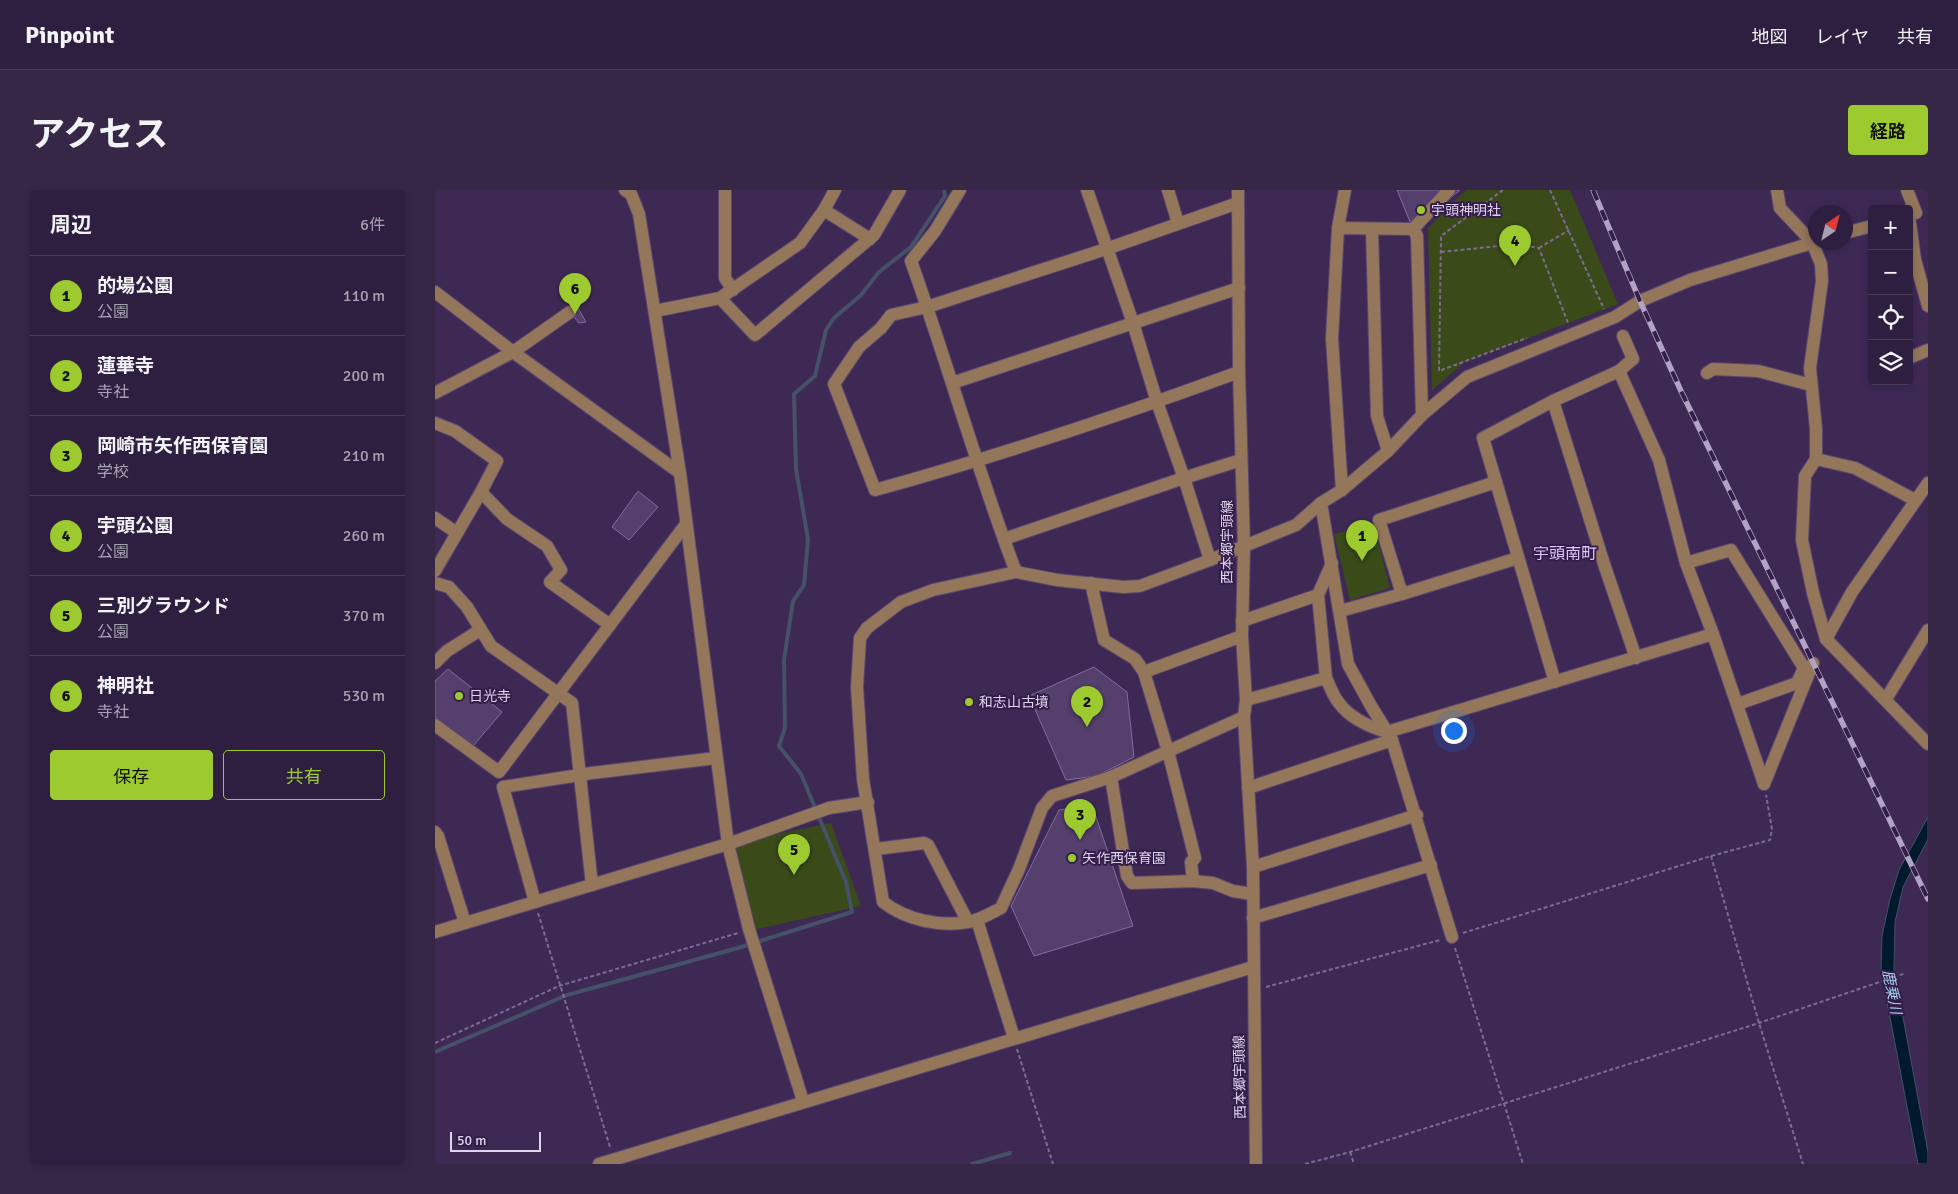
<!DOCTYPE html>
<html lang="ja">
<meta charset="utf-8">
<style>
body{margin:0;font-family:Signika,"Noto Sans JP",sans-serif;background:#362747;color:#f1f3f6}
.controls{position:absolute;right:15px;top:15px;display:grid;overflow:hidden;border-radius:5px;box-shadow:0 2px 8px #0003}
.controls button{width:45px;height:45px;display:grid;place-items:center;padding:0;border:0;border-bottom:1px solid #493d59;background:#2e1f40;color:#f1f3f6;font:25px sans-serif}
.compass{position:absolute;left:1373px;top:15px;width:45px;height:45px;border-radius:50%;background:#2e1f40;box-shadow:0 2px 8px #0003;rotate:35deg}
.scale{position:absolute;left:15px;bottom:12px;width:91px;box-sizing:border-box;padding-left:5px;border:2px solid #dfd3ee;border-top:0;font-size:14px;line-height:18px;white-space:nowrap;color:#dfd3ee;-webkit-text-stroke:4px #341e49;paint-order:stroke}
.you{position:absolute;left:1018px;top:540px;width:18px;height:18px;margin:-12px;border:4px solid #fff;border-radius:50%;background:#1a73e8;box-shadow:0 0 0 8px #1a73e833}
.badge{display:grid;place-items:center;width:32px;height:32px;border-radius:50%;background:#9dca2f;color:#111;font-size:16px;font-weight:700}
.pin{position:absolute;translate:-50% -41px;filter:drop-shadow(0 1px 2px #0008)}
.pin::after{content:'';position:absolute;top:26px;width:18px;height:15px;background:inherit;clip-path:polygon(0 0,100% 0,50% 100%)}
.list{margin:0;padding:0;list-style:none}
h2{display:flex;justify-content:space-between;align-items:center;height:65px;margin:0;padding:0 20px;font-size:21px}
h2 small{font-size:16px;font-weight:400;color:#a7a2b1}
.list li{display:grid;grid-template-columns:32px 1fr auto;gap:15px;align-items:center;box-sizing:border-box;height:80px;padding:0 20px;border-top:1px solid #493d59}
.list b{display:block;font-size:19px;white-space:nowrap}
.list p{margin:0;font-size:16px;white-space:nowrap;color:#a7a2b1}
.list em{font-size:16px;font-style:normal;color:#a7a2b1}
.actions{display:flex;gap:10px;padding:15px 20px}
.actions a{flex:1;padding:11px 0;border:1px solid #9dca2f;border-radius:5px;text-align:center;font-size:18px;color:#9dca2f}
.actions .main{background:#9dca2f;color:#111}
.icon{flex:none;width:28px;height:28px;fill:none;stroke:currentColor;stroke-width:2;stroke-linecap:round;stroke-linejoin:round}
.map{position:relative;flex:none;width:1493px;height:974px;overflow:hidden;border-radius:5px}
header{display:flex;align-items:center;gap:30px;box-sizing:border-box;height:70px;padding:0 25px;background:#2e1f40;border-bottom:1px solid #493d59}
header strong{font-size:24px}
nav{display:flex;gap:28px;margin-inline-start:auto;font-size:18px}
.intro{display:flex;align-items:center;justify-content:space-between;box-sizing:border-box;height:120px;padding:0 30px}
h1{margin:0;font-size:35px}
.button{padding:12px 22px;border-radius:5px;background:#9dca2f;color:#111;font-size:18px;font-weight:700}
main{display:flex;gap:30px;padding:0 30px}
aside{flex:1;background:#2e1f40;border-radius:5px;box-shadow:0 2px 8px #0003}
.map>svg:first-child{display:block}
.green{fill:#3a4a19}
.water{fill:#01192c;stroke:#445166}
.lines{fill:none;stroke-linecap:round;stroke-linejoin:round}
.stream{stroke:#445166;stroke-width:4}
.building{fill:#553f6d;stroke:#836c9e}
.minor-casing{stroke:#5b4871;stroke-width:14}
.path{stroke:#7d6b91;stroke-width:2;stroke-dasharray:4 2.5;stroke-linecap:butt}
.minor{stroke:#94765a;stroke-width:12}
.rail-casing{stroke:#b1a3c3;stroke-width:5.5}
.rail{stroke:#341e49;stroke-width:4;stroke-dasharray:11;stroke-linecap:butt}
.poi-dot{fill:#9dca2f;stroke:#341e49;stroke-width:2}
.labels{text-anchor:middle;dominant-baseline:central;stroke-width:4;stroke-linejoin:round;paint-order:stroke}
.poi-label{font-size:14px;fill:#dfd3ee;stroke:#341e49;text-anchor:start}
.street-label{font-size:14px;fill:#dfd3ee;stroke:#341e49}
.water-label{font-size:15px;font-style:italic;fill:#a8ceef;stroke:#341e49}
.quarter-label{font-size:16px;fill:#dec6fc;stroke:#341e49}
</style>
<header>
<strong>Pinpoint</strong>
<nav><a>地図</a><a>レイヤ</a><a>共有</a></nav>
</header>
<div class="intro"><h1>アクセス</h1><a class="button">経路</a></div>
<main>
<aside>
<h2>周辺<small>6件</small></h2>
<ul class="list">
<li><span class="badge">1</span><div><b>的場公園</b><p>公園</p></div><em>110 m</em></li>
<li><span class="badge">2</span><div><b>蓮華寺</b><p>寺社</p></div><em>200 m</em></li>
<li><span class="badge">3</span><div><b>岡崎市矢作西保育園</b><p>学校</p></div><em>210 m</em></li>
<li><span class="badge">4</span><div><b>宇頭公園</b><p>公園</p></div><em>260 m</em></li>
<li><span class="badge">5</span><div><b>三別グラウンド</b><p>公園</p></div><em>370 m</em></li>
<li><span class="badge">6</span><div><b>神明社</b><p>寺社</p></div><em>530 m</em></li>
</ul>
<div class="actions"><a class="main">保存</a><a>共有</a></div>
</aside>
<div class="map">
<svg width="1493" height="974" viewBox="0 0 1493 974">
<rect width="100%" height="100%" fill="#3e2955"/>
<g class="green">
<path d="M1031,0H1135L1183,114L1030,172L997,200L993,38Z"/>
<path d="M939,335L955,398L915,410L899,344Z"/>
<path d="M396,633L426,716L318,740L293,654Z"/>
</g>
<path class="water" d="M1493,627V649L1468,697L1460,732L1459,779L1493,962V974H1483L1446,780L1447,746L1455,709L1464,680Z"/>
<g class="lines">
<g class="stream">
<path d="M0,862L132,805L303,758L417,722L411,692L366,584L344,556L350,538L349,470L358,411L369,395L373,349L361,279L359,204L380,186L391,140L399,128L426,105L444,82L476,57L510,6L509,0"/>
<path d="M537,974L575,963"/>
</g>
</g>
<g class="building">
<path d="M962,0H1025L978,39Z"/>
<path d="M140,113L151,132L144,133L132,118Z"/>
<path d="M203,301L223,317L194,350L177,337Z"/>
<path d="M659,477L692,502L699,567L662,586L631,590L594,506Z"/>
<path d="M13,479L67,522L38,556L0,527V491Z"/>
<path d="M657,615L698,736L599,766L576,716L624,620Z"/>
</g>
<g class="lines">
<defs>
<g id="minor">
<path d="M190,0L196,4L204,24L245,283L293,654L314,739L368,911"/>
<path d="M290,0V88L298,100"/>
<path d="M525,0L500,41L476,71C513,174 542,280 581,382"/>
<path d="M652,0L698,133L722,212L749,288L775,370"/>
<path d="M733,0L743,33"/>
<path d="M803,0L804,182L809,356L807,446L811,510L809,527L818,677L821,974"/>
<path d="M1342,0L1345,18L1377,52L1386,74L1387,91L1375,178L1381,239V269L1370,286L1367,350L1378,403L1391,449L1493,554"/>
<path d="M1472,0L1481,23"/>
<path d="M803,13L671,59L492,117L456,125L446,138L424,157L399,194L440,300C563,266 684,226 804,182"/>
<path d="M389,20L435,49"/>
<path d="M1474,25L1480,70L1493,116"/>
<path d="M903,38L978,39"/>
<path d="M937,39L942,226L953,261"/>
<path d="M978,39L982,46L987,225"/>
<path d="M978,39L1014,0"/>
<path d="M1410,43L1437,36"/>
<path d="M0,102L78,162L245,283"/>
<path d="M285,108L320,145L439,45L465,0"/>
<path d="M220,121L285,108L365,53L389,20L400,0"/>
<path d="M1474,168L1493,160"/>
<path d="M1184,181L1198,169L1188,146"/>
<path d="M1272,183L1278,179L1323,181L1376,195"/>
<path d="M517,193L804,98"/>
<path d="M0,203L78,162L135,122"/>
<path d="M1118,211L1170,377L1201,468"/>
<path d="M0,233L20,241L62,271L46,302L0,381"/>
<path d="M1381,269L1420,278L1480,310"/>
<path d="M907,300L897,149L903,38L910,0"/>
<path d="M46,302L72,329L112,356L126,380L115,392L175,435"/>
<path d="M886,313L913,474L936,516L957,550L1017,747"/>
<path d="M0,328L22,343"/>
<path d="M569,349L749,288L806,270"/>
<path d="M1251,373L1296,360L1369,478L1362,493L1303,514"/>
<path d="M0,393L14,397L32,417L56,456L137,513L157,695"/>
<path d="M656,393L669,450L700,469L709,482"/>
<path d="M967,404L944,330L1061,292"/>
<path d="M883,405L891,488"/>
<path d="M905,421L967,404L1083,368"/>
<path d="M807,431L883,405L897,373"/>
<path d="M1391,449L1417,402L1493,293"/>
<path d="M0,473L12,461L45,440"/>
<path d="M1120,492L1048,248L1118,211L1184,181L1224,270L1251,373L1278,444L1329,594"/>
<path d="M1451,509L1493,440"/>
<path d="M811,510L891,488C895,496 898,506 904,513C915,528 935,537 952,542L1278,444"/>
<path d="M809,527L676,587L617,606L607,618L584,679L566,718C556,723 545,730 533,732C505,737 471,730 448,712L428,589L422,497L425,448L432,438L466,412L498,400L581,382L622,390L688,397L705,396L775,370L861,335L886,313L907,300L953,261L987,225L1032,187L1180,127L1205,111L1255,90L1380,52"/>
<path d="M0,535L64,582L251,334"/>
<path d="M676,587L692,686L697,693L758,691L778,693L798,701L817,704"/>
<path d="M1329,594L1378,473"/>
<path d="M813,598L957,550"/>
<path d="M0,642L3,646L30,733"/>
<path d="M441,659L489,653L493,655L533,732"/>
<path d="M818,677L982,625"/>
<path d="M758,691L756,672L760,668L733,561L709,482L807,446"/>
<path d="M100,712L68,597L157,583L281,568"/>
<path d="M818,728L996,675"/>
<path d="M542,730L579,848"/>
<path d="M0,742L293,654L394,618L433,612"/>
<path d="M164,974L818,777"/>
</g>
</defs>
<use href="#minor" class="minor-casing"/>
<g class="path">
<path d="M1068,0L1006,46L1004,181L1092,148"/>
<path d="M1115,0L1169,119"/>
<path d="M1083,54L1104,58L1133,133"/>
<path d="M1104,58L1134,40"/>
<path d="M1006,62L1083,54L1082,37"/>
<path d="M1276,666L1324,833L1368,974"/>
<path d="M103,723L175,957"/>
<path d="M1028,743L1276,666L1335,650L1337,639L1331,605"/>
<path d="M1020,758L1088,974"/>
<path d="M831,797L1005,750"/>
<path d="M0,853L124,796L303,743"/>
<path d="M582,859L618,974"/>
<path d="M915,962L919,974"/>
<path d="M870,974L915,962L1324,833L1471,783"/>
</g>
<use href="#minor" class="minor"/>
<defs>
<path id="rail" d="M1158,0L1205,111L1246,201L1493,709"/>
</defs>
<use href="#rail" class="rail-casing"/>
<use href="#rail" class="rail"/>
</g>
<g class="poi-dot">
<circle cx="986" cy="20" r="5"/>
<circle cx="24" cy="506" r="5"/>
<circle cx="534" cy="512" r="5"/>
<circle cx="637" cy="668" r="5"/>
</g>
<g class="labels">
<g class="poi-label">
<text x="996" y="20">宇頭神明社</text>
<text x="34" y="506">日光寺</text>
<text x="544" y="512">和志山古墳</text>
<text x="647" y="668">矢作西保育園</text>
</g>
<g class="street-label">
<text transform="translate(792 352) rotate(-90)">西本郷宇頭線</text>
<text transform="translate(805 887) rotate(-91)">西本郷宇頭線</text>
</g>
<g class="water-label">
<text transform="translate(1457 802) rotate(79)">鹿乗川</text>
</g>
<g class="quarter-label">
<text x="1130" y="364">宇頭南町</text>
</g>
</g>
</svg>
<div class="controls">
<button>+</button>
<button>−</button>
<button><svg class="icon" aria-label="locate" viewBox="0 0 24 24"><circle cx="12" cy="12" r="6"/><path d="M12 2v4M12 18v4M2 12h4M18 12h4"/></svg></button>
<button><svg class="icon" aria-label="layers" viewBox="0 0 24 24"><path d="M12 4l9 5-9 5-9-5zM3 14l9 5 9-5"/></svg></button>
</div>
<svg class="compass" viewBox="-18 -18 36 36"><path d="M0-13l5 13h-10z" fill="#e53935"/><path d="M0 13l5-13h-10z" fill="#a7a2b1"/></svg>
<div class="scale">50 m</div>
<div class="you"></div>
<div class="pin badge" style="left:927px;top:371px">1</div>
<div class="pin badge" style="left:652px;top:537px">2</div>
<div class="pin badge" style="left:645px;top:650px">3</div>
<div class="pin badge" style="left:1080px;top:76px">4</div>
<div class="pin badge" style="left:359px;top:685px">5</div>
<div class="pin badge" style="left:140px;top:124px">6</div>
</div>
</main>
